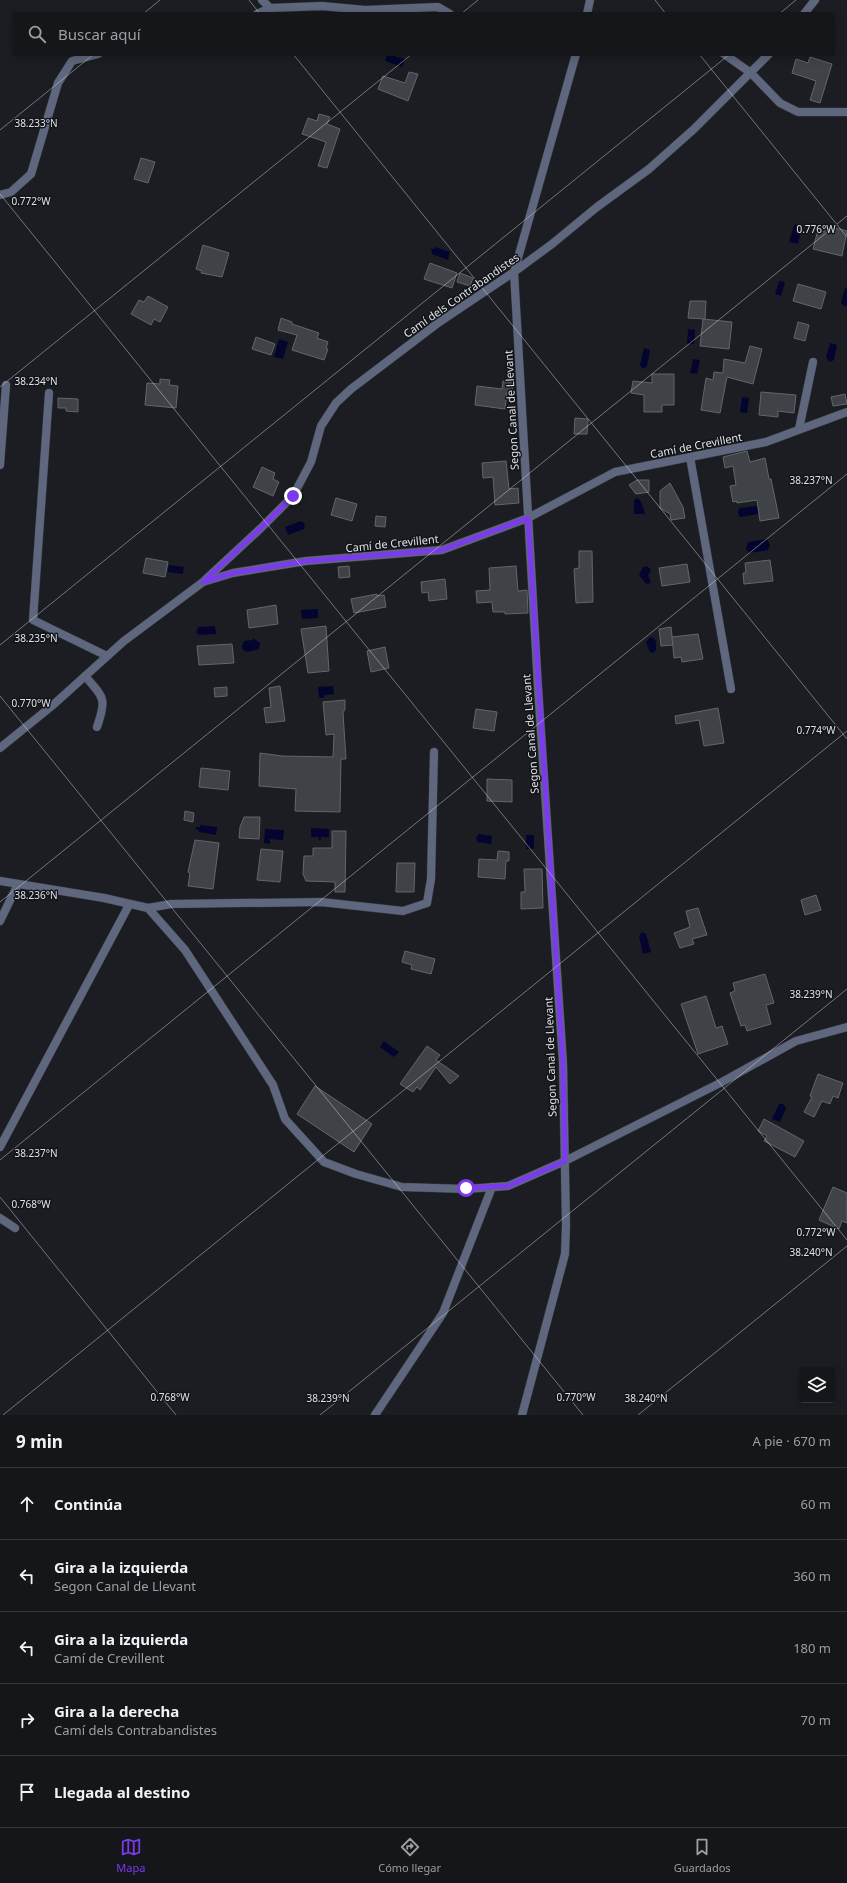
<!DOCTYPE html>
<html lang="es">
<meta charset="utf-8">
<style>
body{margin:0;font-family:"Noto Sans",sans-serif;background:#212327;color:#f1f3f6}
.controls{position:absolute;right:12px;bottom:12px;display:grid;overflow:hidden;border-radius:4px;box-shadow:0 2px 10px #0003}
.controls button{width:36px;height:36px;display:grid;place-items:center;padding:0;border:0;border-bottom:1px solid #333539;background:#14161a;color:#f1f3f6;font:20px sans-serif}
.stop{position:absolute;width:12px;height:12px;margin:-9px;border:3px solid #7c3aed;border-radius:50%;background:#fff}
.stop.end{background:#7c3aed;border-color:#fff;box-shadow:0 1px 4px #0008}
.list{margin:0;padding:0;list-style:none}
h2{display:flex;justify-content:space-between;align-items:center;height:52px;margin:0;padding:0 16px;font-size:17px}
h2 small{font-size:13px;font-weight:400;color:#9d9fa2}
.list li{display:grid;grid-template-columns:26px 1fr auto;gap:12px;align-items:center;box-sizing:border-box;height:72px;padding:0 16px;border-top:1px solid #333539}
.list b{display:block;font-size:15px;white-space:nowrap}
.list p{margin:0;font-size:13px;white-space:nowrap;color:#9d9fa2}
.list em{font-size:13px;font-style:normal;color:#9d9fa2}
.icon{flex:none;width:22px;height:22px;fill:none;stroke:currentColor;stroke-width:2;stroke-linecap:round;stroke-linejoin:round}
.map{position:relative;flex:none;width:847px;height:1415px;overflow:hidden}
.search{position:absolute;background:#14161a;box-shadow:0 2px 10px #0003;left:12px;right:12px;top:12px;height:44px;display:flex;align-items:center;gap:10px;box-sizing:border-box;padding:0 14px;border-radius:4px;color:#9d9fa2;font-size:15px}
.sheet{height:412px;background:#14161a}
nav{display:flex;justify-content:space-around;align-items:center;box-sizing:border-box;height:56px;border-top:1px solid #333539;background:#14161a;font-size:11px;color:#9d9fa2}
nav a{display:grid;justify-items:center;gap:2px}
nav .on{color:#7c3aed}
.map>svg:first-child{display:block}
.water{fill:#03052f}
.building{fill:#3f4247;stroke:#63656c}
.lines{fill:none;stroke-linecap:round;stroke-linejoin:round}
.street-casing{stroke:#37393d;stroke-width:9}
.street{stroke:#5e677d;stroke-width:8}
.route{stroke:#7c3aed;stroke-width:5}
.ticks{fill:none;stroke:#e0e2e5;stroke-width:1;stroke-opacity:0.45}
.labels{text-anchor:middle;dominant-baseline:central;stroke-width:3;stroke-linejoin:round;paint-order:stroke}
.street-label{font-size:11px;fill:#e0e2e5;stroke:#121419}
.ticks-label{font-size:10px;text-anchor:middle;fill:#e0e2e5;stroke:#121419;stroke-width:3;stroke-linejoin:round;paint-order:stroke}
</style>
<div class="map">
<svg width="847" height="1415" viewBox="0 0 847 1415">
<rect width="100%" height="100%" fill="#1b1d22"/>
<g class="water">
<path d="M387,54L405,59L402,67L385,61Z"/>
<path d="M799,224L802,227L798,244L789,242L794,225Z"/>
<path d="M435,247L450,252L448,260L432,254L431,249H434Z"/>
<path d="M779,281L785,282L781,296L775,294Z"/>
<path d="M845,288L847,289V305L845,307L841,303Z"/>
<path d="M688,329L695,330L694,344H687Z"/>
<path d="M279,339L288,342L283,359L274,357Z"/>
<path d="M830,343L837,345L834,360L830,362L826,358Z"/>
<path d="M644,348L650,350L647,366L643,369L640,365Z"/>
<path d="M693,359L700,360L697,374L690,373Z"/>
<path d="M742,397L749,398L747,413L740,412Z"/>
<path d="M636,498L640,500L645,512L644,514H634V501Z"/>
<path d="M757,506L758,514L740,517L738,513L739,508Z"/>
<path d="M301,521L305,524L304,529L288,535L285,527Z"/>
<path d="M767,539L770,545L768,550L749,553L746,549L748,542Z"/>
<path d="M169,565L184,567L183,574L168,572Z"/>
<path d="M647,566L651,570L648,576L651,582L648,584L645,583L639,575L643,567Z"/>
<path d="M318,609V618L302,619L301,610Z"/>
<path d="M215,626L216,634L199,635L198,633H196L198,627Z"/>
<path d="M650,637L654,638L656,642V650L653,653L650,652L646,642Z"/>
<path d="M253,638L260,643L259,649L248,652L243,650L242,646L244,641L253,640Z"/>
<path d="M333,686L334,694L325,695L323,698L319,697L318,687Z"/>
<path d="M200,825L217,827L216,835L199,832V830L195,829L196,827H200Z"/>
<path d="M311,828L329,829V837H321V841L319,840L318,837H311Z"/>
<path d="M265,829L284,830L283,840L270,839V844L264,843Z"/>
<path d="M478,834L492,836L491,844L477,842V839L475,838L477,837Z"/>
<rect x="526" y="835" width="8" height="14"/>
<path d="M642,932L646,934L651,952L643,954L639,936Z"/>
<path d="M384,1041L399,1052L394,1057L380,1047Z"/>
<path d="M779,1104H783L786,1108L780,1122L772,1119Z"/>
</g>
<g class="building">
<path d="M810,57L832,64L820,103L810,100L816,81L792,73L796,59L808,63Z"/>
<path d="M409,72L418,74L408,101L378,89L383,76L405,83Z"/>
<path d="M319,114L330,117L327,124L340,129L327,168L318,166L326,142L302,134L308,118L317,121Z"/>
<path d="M141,158L155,162L148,183L134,179Z"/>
<path d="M826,225L847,231L842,256L813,249L818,230L824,232Z"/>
<path d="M203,245L229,253L222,277L201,273L202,271L196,269Z"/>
<path d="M430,263L457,273L452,288L424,279Z"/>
<path d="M460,273L473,278L470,286L457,282Z"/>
<path d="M798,284L826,292L821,309L793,301Z"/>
<path d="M148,296L168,307L160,322L154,319L151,325L131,314L139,300L144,302Z"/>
<path d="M690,301H706L705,319L688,318Z"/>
<path d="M281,318L292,322V324L319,333L317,338L328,342L326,348L328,349L324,360L292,350L297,335L278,330Z"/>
<path d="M703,319L732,322L729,349L700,346Z"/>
<path d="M798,322L809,325L805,341L794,338Z"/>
<path d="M256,337L275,344L271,355L252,349Z"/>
<path d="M750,346L762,349L753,384L727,377L720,413L701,410L706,378L713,380L714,372L723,373L724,359L745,363Z"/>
<path d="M652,374H674V405H662V412H644V395L631,393L633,381L652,383Z"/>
<path d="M160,379L170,380L169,385L178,386L176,408L145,405L147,383L160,384Z"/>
<path d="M503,381L513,383L512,392H507L505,409L475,405L477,386L502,389Z"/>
<path d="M761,392L796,395L794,413L778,411V417L759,415Z"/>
<path d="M845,394L847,404L833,406L831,397Z"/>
<path d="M58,398L78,399V412L66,411V408H58Z"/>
<path d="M575,418L588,419L587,434H574Z"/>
<path d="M747,451L750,462L765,458L769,479H771L779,518L760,521L757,500L737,503V501L733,502L730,486L736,485L733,466L725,468L723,457Z"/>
<path d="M506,461L509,489L518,488L519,503L495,505L493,477L483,478L482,463Z"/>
<path d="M262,467L275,473L273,479L279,482L273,496L253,487Z"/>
<path d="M637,480H649V492L636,494L629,485Z"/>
<path d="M670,483L683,507L685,518L671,520L670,514L660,508V491Z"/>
<path d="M336,498L357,504L352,521L331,515Z"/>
<path d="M376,516L386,517L385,527L375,526Z"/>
<path d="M579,551H592L593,602L576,603L574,569L579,568Z"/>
<path d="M146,558L168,562L165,577L143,573Z"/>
<path d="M770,560L773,581L744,584L743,573H746L745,563Z"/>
<path d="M687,564L690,582L662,586L659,568Z"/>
<path d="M349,566L350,577L339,578L338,567Z"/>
<path d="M516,566L518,591L527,590L528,613L505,614V612H493L492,602L477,603L476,591L490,590L489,568Z"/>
<path d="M445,579L447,599L429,601L428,592L422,593L421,582Z"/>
<path d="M377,594V596L384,595L386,607L354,613L351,599Z"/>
<path d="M276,605L278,624L249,628L247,610Z"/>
<path d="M326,626L329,671L308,673L301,629Z"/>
<path d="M671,627L673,645L661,646L659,629Z"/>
<path d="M698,634L703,659L682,662L681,657L674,658L672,637Z"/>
<path d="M232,644L234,663L199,665L197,646Z"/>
<path d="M385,647L389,668L371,672L367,651Z"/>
<path d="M280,686L285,721L266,723L264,708L271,707L269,688Z"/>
<path d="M227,687V696L215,697L214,688Z"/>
<path d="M345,700V709L343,713L346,759H341L340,812L295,811L296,789L259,786L260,753L282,756L333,757L334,734L326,735L323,702Z"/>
<path d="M718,708L724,743L704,746L699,720L676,724L675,716Z"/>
<path d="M476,709L497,712L494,731L473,728Z"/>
<path d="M201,768L230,771L228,790L199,787Z"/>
<path d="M487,779L512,780V802L487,801Z"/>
<path d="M185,811L194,813L193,822L184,820Z"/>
<path d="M244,817H260L259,839L239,838L240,827Z"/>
<path d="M332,831H346L345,892H335V882L306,881L303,874L304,856H313V848H332Z"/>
<path d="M195,840L219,843L213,889L188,886L190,873L188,872Z"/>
<path d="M261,849L283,851L280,882L257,880Z"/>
<path d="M498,851L509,852V861H506L505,879L478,877L479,859L497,860Z"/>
<path d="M397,863H415L414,892H396Z"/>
<path d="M524,869H542L543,908L521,909V892H525Z"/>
<path d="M816,895L821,910L805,915L801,900Z"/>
<path d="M698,908L707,935L692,939L694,944L680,948L674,933L690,927L686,911Z"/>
<path d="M405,951L435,959L431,974L411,969L412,965L402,962Z"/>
<path d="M765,974L774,1003L766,1005L771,1024L747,1031L745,1025L741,1026L730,993L735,991L733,983Z"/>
<path d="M706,996L716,1028L722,1026L728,1044L698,1054L681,1004Z"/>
<path d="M427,1046L440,1055L436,1060L459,1076L450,1084L436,1067L420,1090L417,1087L413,1092L400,1084Z"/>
<path d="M818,1074L843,1083L838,1098L833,1096L830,1104L822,1101L814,1117L804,1112L812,1097L810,1096Z"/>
<path d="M315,1086L372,1124L354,1152L297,1114Z"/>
<path d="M764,1119L804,1141L795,1157L764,1141L767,1136L758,1131Z"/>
<path d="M833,1187L847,1193V1223L842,1221L839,1229L819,1220Z"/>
</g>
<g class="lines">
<defs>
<g id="street">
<path d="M262,0L270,8"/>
<path d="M257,14L270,8L322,6L365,10L438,7L450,14"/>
<path d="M587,14L590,0"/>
<path d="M804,14L815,0"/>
<path d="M724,54L751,73L780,103L798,112H847"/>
<path d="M0,195L11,192L31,174L58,83L72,61L98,54"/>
<path d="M49,393L33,620L107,656"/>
<path d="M799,429L813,362"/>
<path d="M690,457L731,689"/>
<path d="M0,465L6,385"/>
<path d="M205,580L261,528L293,496L311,462L321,426L336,403L351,389L438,323L514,272L552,244L597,207L649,169L694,129L769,54"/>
<path d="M85,676C104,698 107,698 97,727"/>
<path d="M0,748L53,705L124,641L203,582L233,573L306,561L442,550L528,518L615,472L766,442L847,412"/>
<path d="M0,881L104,898L148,908L185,950L273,1085L285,1119L324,1162L356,1174L402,1187L466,1189L508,1186L565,1161L722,1082L796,1041L847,1027"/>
<path d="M148,908L171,904L321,902L403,911L427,903L431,879L434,752"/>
<path d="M0,921L18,884"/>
<path d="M0,1147L129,905"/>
<path d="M0,1218L15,1228"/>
<path d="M375,1415L443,1313L492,1187"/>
<path d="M522,1415L565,1254L566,1225L563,1063L538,687L514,272L576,54"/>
</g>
</defs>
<use href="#street" class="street-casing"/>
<use href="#street" class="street"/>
</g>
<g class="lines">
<path class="route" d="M293,496L261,528L203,582L233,573L306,561L442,550L528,518L563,1063L565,1161L508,1186L466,1188"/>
</g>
<path class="ticks" d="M249,0L260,14M655,0L666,14M143,14L160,0M461,14L478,0M779,14L796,0M293,54L847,739M699,54L847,237M0,130L94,54M0,194L847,1240M0,387L412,54M0,645L730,54M0,696L583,1415M0,902L847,216M0,1160L847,474M0,1197L176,1415M3,1415L847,731M320,1415L847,989M638,1415L847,1246"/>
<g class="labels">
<g class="street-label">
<text transform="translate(461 295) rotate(-35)">Camí dels Contrabandistes</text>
<text transform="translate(511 410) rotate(-93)">Segon Canal de Llevant</text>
<text transform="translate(696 445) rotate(-11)">Camí de Crevillent</text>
<text transform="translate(392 543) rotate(-6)">Camí de Crevillent</text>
<text transform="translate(530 734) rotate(-94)">Segon Canal de Llevant</text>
<text transform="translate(550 1057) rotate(-92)">Segon Canal de Llevant</text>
</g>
</g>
<g class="ticks-label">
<text x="36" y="127">38.233°N</text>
<text x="31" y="205">0.772°W</text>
<text x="816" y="233">0.776°W</text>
<text x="36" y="385">38.234°N</text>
<text x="811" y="484">38.237°N</text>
<text x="36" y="642">38.235°N</text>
<text x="31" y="707">0.770°W</text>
<text x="816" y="734">0.774°W</text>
<text x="36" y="899">38.236°N</text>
<text x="811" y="998">38.239°N</text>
<text x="36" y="1157">38.237°N</text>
<text x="31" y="1208">0.768°W</text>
<text x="816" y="1236">0.772°W</text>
<text x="811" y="1256">38.240°N</text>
<text x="170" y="1401">0.768°W</text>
<text x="576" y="1401">0.770°W</text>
<text x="328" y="1402">38.239°N</text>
<text x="646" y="1402">38.240°N</text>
</g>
</svg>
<div class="controls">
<button><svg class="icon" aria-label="layers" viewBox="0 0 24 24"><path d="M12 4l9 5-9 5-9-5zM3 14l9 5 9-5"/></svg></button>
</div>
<div class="stop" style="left:466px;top:1188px"></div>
<div class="stop end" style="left:293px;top:496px"></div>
<div class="search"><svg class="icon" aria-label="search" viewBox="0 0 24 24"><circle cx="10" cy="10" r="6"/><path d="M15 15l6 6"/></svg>Buscar aquí</div>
</div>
<section class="sheet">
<h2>9 min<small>A pie · 670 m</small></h2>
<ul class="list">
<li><svg class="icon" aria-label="ahead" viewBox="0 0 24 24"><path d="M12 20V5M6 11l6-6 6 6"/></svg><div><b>Continúa</b></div><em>60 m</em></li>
<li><svg class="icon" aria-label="left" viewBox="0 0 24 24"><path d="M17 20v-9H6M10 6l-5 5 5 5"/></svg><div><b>Gira a la izquierda</b><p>Segon Canal de Llevant</p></div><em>360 m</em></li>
<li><svg class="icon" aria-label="left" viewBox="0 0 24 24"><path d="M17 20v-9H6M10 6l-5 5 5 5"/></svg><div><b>Gira a la izquierda</b><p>Camí de Crevillent</p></div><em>180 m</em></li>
<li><svg class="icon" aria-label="right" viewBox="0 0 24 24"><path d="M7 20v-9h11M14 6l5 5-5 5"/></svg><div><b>Gira a la derecha</b><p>Camí dels Contrabandistes</p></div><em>70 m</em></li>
<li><svg class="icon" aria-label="arrive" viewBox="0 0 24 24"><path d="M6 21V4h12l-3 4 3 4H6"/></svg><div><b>Llegada al destino</b></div></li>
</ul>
</section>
<nav>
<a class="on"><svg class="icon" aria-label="map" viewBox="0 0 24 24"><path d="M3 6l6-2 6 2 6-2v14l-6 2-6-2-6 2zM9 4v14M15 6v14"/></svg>Mapa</a>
<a><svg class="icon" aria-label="directions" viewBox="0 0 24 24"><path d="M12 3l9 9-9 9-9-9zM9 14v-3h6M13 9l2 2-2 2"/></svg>Cómo llegar</a>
<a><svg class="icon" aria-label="saved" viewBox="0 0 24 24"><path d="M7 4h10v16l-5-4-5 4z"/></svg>Guardados</a>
</nav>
